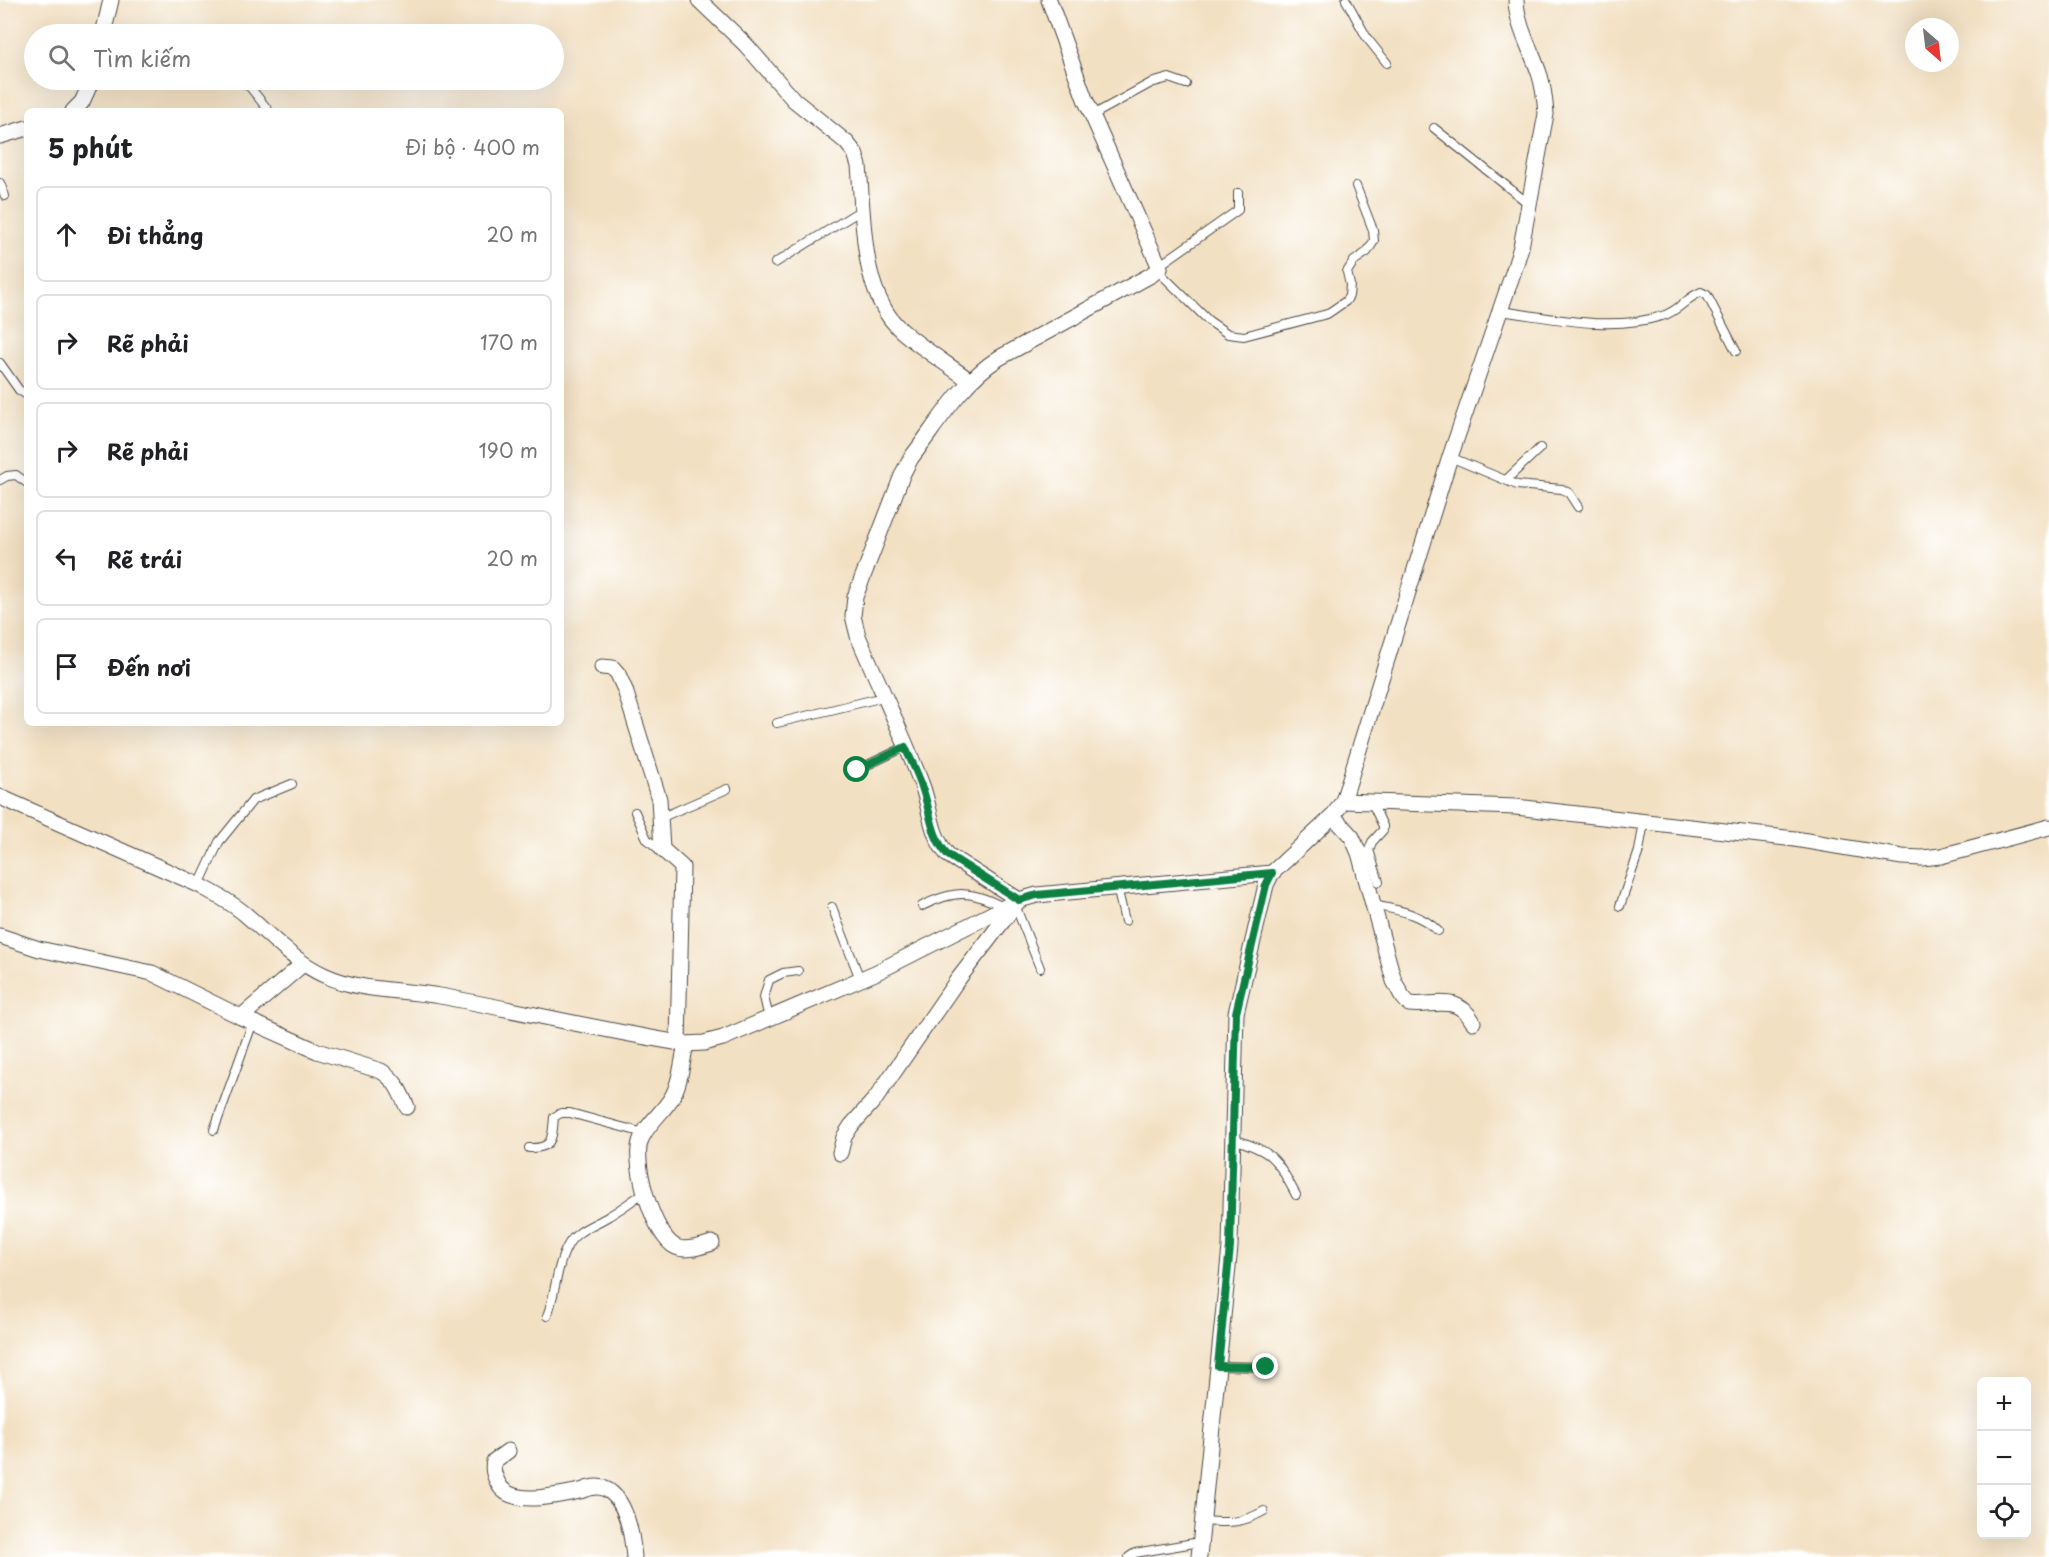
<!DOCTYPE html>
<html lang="vi">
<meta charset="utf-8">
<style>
body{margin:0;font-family:"Playpen Sans",sans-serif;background:#f2f2f2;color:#202124}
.controls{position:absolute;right:18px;bottom:18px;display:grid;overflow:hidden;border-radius:9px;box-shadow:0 6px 24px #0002}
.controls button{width:54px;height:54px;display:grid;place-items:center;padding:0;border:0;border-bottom:2px solid #e0e0e0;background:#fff;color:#202124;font:30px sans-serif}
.compass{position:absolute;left:1905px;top:18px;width:54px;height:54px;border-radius:50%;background:#fff;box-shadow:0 6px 24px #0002;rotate:152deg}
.stop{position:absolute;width:18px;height:18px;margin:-14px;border:4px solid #0b8043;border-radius:50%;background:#fff}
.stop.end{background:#0b8043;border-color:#fff;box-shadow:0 2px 6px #0008}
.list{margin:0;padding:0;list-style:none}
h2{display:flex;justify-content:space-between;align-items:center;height:78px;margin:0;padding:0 24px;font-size:26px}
h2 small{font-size:20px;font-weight:400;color:#757577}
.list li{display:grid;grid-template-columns:39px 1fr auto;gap:18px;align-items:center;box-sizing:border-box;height:96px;margin:0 12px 12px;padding:0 12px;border:2px solid #e0e0e0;border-radius:9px}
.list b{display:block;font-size:22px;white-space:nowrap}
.list em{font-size:20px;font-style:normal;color:#757577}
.icon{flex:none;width:33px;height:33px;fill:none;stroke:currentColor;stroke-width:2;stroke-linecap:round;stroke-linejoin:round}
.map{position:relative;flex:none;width:2049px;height:1557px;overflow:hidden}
.search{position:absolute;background:#fff;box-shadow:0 6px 24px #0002;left:24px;top:24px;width:540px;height:66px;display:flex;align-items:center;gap:15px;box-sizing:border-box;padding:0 21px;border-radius:33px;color:#757577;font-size:22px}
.panel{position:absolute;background:#fff;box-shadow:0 6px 24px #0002;left:24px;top:108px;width:540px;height:618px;border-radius:9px}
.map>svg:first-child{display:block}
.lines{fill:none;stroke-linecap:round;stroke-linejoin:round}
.service-casing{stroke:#494642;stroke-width:10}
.minor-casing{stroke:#494642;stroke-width:17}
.service{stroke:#fff;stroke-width:8}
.minor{stroke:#fff;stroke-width:15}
.route{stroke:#0b8043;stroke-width:8}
</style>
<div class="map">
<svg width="2049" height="1557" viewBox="0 0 2049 1557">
<rect width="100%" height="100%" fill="#fff"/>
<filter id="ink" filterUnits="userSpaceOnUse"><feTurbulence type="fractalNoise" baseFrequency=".0167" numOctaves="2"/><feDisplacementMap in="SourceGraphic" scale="12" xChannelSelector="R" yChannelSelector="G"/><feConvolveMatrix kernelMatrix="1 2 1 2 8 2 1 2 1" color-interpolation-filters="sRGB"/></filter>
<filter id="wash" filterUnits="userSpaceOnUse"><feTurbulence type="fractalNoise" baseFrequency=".008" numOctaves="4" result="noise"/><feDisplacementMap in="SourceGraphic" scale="24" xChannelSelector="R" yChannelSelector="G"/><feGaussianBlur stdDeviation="1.35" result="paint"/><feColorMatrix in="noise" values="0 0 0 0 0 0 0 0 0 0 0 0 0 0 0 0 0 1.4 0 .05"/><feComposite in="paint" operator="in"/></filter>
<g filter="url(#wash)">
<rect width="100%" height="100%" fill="#f2e0c2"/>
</g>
<g filter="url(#ink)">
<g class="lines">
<defs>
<g id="service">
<path d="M1346,0L1367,38L1387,63"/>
<path d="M240,80L249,86L269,111"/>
<path d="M1091,116L1151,83L1169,78L1186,84"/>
<path d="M1434,128L1529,204"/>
<path d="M0,183L5,196"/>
<path d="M775,263L863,209"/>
<path d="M1160,265L1238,210V193"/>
<path d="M1158,271L1209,321L1228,334L1244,336L1327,314L1346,301L1349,296L1350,285L1347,272L1354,261L1367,252L1374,241L1373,230L1356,186"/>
<path d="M1500,311C1554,318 1609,332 1662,316C1678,312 1687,297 1701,292L1707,295L1736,351"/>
<path d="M0,363L19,390L27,395"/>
<path d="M1450,457L1517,485L1562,489L1569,493L1578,507"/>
<path d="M0,480L7,476L16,475L27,483"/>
<path d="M1506,480L1540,448"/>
<path d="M777,723L884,697"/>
<path d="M857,770L905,747"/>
<path d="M1372,803L1383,826V830L1372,842L1369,850L1379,882"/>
<path d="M635,812L647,839L662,852"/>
<path d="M660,818L727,789"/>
<path d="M199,885L219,842L253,800L292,784"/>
<path d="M1117,887L1125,921"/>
<path d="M1015,905L1040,968"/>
<path d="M1373,905C1397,910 1420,913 1438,931"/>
<path d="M922,906C955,890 971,890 1003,907"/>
<path d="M1620,906L1639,851L1644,822"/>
<path d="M832,907L860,979"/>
<path d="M769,1018L764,997L769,980L783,973L798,971"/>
<path d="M214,1130L253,1022"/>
<path d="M1233,1139C1274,1152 1276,1158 1296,1195"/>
<path d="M529,1148C554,1149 552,1137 554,1117L561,1113H570L644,1133"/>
<path d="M547,1316C556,1293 556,1266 568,1245C576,1230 595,1225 609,1216C621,1209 632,1201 643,1193"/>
<path d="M1218,1366L1266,1367"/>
<path d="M1202,1521C1228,1523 1241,1524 1264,1511"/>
<path d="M1129,1557L1135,1553L1200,1542"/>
</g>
<g id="minor">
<path d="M699,0L745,44L794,100L846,142L855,153L859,166C864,219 860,294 902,331C923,349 947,364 969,380"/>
<path d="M103,34L111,0"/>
<path d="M73,111L82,102L92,80"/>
<path d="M0,136L27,128"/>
<path d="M602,667L613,668L618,674L625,690L659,799L662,849L682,867L678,1043"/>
<path d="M0,797L199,885C215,894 231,902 245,914C270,935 293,961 324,975C360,992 401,989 440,996C522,1011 603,1031 686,1044L704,1043L723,1038L875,973L1019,900L1037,895L1272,873"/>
<path d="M1343,801L1516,807L1795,839L1902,857L1922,858L1941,856L2049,827"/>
<path d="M1333,816L1352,837L1359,853L1394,981L1402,996L1409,1004C1435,1007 1457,993 1473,1022"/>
<path d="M0,936L39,949L152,973L241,1017L317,1051L381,1071C396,1080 400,1092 407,1107"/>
<path d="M241,1017L303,964"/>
<path d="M686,1044C682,1061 681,1082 672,1097C663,1113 645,1125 640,1142C633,1165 654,1237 676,1247C686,1252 702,1246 712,1243"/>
<path d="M840,1153L844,1137L851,1126L876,1098L956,982L1019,900L948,855C931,836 931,812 923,788C904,736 879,686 858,636L853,616L855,597L903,473L911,458C938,423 961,382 999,358L1151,275L1160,268L1085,99L1049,0"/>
<path d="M508,1451L494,1461C492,1470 494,1475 498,1483C509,1508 559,1495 580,1491C587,1489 596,1485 603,1488C626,1496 632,1535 634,1557"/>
<path d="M1199,1557L1230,1247L1236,1013L1266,885L1272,873L1333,816L1343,801L1450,457L1515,267L1521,247L1546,114C1545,101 1544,89 1540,76C1532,50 1517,28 1516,0"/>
</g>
</defs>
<use href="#service" class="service-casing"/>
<use href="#minor" class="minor-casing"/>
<use href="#service" class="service"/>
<use href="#minor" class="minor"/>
</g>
</g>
<g class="lines" filter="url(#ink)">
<path class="route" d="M857,770L905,747C911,761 919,775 923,790C931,814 931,837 948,855L1019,900L1037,895L1272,873L1266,885L1236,1013L1230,1247L1218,1366L1266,1367"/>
</g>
</svg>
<div class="controls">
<button>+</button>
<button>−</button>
<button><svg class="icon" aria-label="locate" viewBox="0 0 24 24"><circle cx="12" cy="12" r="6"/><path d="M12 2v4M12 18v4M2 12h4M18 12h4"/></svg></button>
</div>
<svg class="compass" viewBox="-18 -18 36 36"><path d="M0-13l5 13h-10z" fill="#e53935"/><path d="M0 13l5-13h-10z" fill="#757577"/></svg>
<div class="stop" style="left:857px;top:770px"></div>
<div class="stop end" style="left:1266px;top:1367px"></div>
<div class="search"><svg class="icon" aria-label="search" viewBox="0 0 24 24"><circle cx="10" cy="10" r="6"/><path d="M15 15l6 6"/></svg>Tìm kiếm</div>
<section class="panel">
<h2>5 phút<small>Đi bộ · 400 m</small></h2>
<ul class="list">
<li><svg class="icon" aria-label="ahead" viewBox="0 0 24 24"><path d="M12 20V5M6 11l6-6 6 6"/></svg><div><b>Đi thẳng</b></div><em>20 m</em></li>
<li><svg class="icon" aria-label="right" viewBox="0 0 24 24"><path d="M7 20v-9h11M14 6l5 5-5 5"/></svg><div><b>Rẽ phải</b></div><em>170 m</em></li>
<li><svg class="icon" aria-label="right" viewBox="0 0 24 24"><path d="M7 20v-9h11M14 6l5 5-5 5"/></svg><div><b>Rẽ phải</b></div><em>190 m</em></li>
<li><svg class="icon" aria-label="left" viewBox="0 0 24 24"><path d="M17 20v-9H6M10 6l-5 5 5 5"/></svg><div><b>Rẽ trái</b></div><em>20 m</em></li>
<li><svg class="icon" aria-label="arrive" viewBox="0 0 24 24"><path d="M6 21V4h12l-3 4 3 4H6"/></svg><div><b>Đến nơi</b></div></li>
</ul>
</section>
</div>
